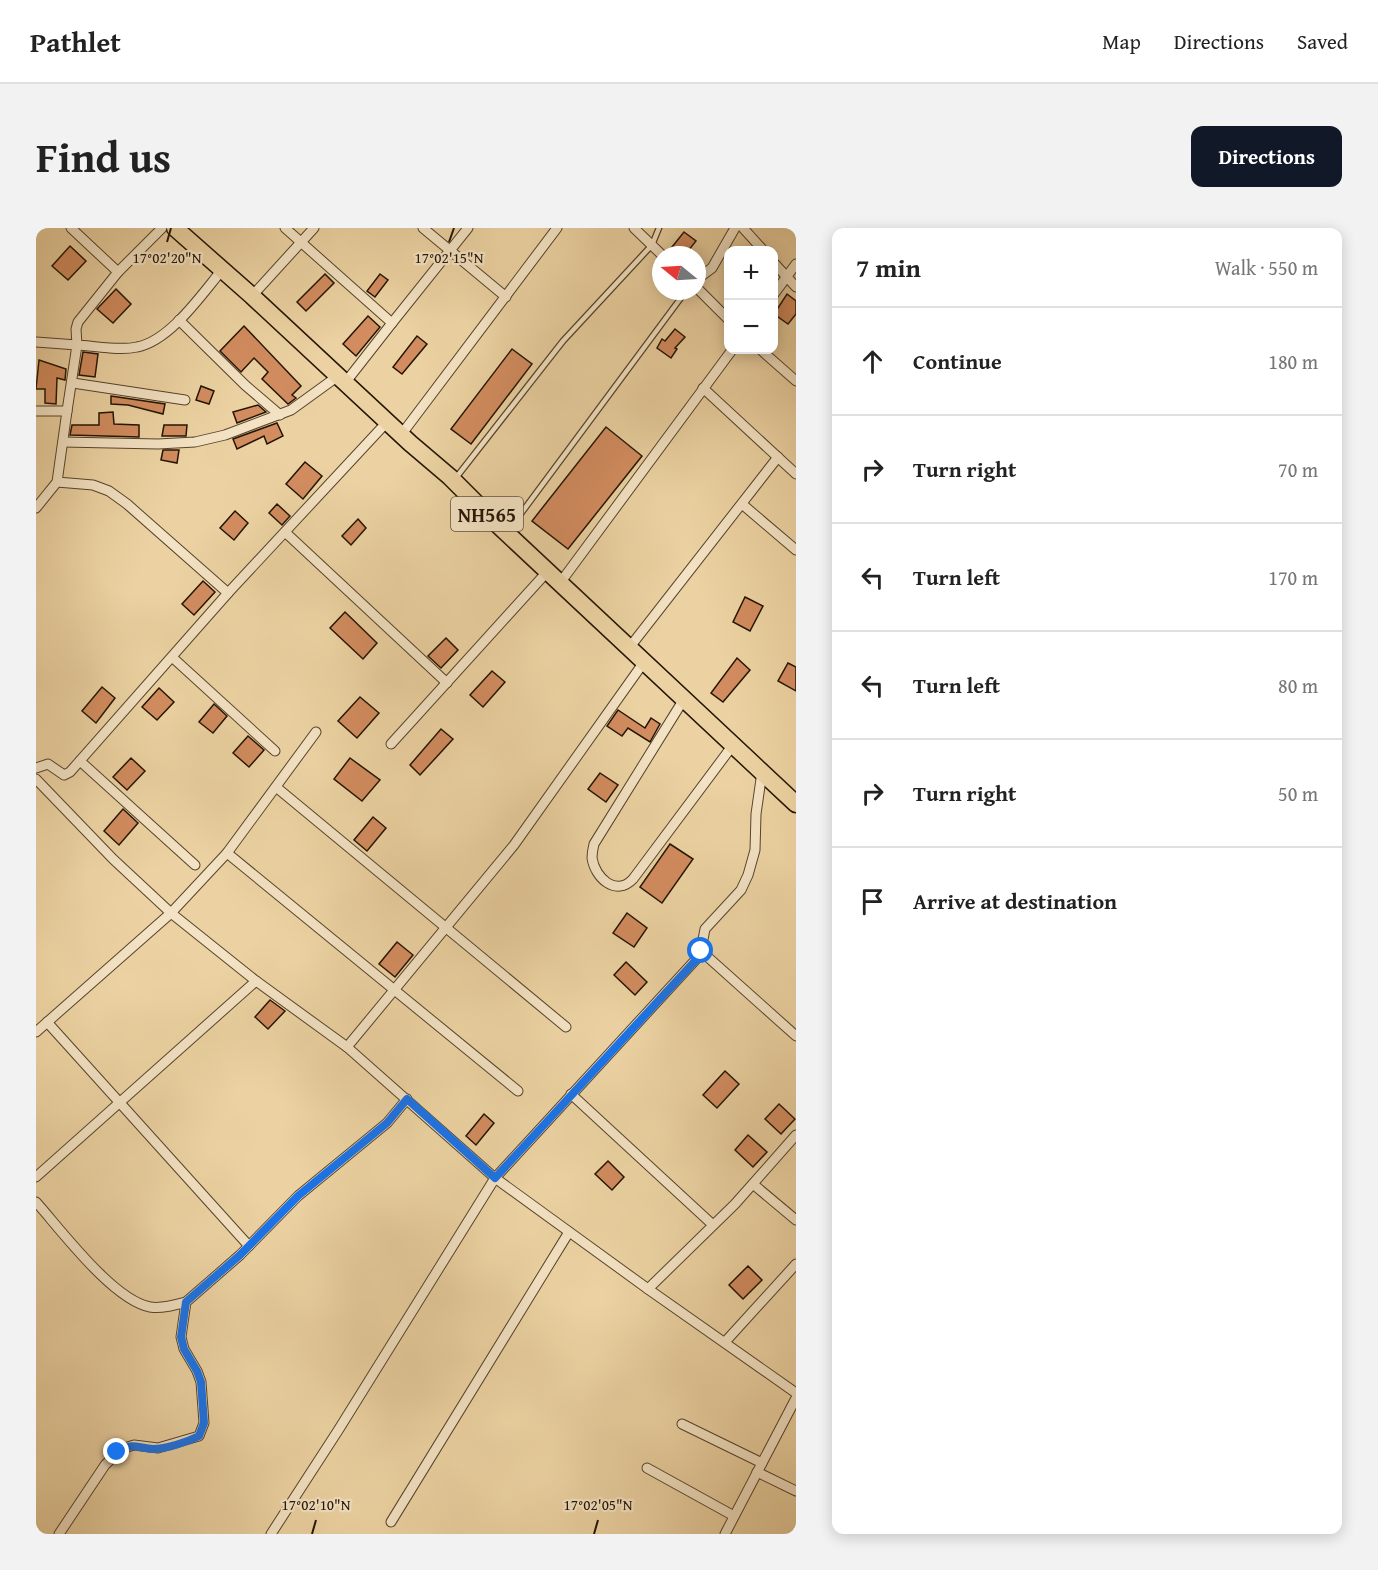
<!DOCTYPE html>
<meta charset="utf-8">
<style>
body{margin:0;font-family:"Gentium Book Plus",serif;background:#f2f2f2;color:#222}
.controls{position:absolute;right:18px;top:18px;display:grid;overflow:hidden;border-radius:12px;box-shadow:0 3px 15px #0003}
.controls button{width:54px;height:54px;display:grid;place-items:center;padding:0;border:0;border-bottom:2px solid #e0e0e0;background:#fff;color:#222;font:30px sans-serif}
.compass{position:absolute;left:616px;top:18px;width:54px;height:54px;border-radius:50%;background:#fff;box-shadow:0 3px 15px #0003;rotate:288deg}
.stop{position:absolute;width:18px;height:18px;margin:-14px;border:4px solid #1a73e8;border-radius:50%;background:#fff}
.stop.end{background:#1a73e8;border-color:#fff;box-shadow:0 2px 6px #0008}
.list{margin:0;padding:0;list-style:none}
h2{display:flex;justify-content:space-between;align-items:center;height:78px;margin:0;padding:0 24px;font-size:26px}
h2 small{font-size:20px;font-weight:400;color:#767676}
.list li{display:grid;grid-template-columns:39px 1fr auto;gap:18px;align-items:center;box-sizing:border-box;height:108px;padding:0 24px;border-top:2px solid #e0e0e0}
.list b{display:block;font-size:22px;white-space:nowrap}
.list em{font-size:20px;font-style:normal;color:#767676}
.icon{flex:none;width:33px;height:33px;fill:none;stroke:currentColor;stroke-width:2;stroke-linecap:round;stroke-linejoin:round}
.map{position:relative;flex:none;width:760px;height:1306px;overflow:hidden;border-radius:12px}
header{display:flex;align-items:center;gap:36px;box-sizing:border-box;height:84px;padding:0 30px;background:#fff;border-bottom:2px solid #e0e0e0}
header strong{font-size:28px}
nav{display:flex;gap:33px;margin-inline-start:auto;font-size:21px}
.intro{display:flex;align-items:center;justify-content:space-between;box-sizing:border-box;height:144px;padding:0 36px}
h1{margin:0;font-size:42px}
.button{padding:15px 27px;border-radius:12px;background:#111827;color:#fff;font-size:21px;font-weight:700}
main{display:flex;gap:36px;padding:0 36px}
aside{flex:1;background:#fff;border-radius:12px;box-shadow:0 3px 15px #0003}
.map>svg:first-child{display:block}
.building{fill:#d28c5f;stroke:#231505;stroke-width:1.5}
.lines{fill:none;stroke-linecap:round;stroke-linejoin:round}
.lane-casing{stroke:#55442c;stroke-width:7}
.street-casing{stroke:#55442c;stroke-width:11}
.highway-casing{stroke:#231505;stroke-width:19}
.lane{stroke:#f3e2c3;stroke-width:4.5}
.street{stroke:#f3e2c3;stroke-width:9}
.highway{stroke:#ecd2a2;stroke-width:16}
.route{stroke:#1a73e8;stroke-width:8}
.ticks{fill:none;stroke:#231505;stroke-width:2}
.labels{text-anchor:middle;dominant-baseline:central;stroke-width:4.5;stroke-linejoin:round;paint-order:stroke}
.shield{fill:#f3e2c3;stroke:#61523e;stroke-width:1.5}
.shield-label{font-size:20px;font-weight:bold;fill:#231505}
.ticks-label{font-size:15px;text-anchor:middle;fill:#231505;stroke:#f3e2c3;stroke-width:4.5;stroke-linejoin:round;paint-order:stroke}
</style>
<header>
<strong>Pathlet</strong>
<nav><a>Map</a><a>Directions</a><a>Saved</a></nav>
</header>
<div class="intro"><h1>Find us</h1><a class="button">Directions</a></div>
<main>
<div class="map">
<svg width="760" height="1306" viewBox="0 0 760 1306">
<rect width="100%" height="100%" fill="#ecd2a2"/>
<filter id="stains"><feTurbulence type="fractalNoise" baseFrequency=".00333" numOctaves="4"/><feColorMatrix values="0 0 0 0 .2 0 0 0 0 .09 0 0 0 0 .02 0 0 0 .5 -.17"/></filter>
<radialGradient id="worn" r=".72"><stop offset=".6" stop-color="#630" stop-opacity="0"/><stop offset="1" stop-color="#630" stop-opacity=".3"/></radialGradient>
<g class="building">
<path d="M648,4L660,13L649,27H633L632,24Z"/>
<path d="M34,18L50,33L32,52L16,38Z"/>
<path d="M289,46L298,55L270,83L261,74Z"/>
<path d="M344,46L352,52L339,69L331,63Z"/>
<path d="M80,61L95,76L77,95L61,81Z"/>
<path d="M751,66L760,73V86L752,96L738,86Z"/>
<path d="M332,88L344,99L320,128L307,116Z"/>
<path d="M208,98L265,158L256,167L260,170L252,176L226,151L232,144L218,130L205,144L184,123Z"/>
<path d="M639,101L649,109L639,120L641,121L635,130L621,120L626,111L629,113Z"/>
<path d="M381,108L391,116L366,146L357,139Z"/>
<path d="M476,121L496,136L435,216L415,201Z"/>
<path d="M47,124L62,126L59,149L43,147Z"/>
<path d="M3,132L30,141L29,152L21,150L20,176L9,175V161H0Z"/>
<path d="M165,158L178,163L173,176L160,172Z"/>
<path d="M75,168L129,176L127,186L92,177L75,176Z"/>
<path d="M222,177L230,184L201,195L197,184Z"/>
<path d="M77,184L78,196L103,197V209L34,207L36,197H63V185Z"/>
<path d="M241,195L247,208L231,216L228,208L201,221L197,211Z"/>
<path d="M128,197H151L150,208H126Z"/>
<path d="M570,199L606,228L532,321L496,293Z"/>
<path d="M127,222H143L141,235L125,232Z"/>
<path d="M269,234L286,248L267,271L250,256Z"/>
<path d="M241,276L254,288L246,297L233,285Z"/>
<path d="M199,283L212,295L198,312L184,300Z"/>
<path d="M322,291L330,300L315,317L306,308Z"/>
<path d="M167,353L179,364L158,387L146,376Z"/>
<path d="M709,369L727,378L714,403L697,394Z"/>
<path d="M309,384L341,415L327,431L294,400Z"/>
<path d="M410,410L422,422L405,440L392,428Z"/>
<path d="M701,430L714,442L687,474L675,465Z"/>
<path d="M752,435L760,439V463L742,453Z"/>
<path d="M456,443L469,454L447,479L434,467Z"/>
<path d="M66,459L79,470L60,495L46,483Z"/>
<path d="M123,460L138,474L121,492L106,479Z"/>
<path d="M324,469L343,485L321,510L302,493Z"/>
<path d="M178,476L191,488L177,505L163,494Z"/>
<path d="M582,482L609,500L615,490L624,496L614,514L592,500L586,508L571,498Z"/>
<path d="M405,501L417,511L384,547L374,537Z"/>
<path d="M212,508L228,522L213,539L197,525Z"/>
<path d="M95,530L109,543L91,562L77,549Z"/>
<path d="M314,530L344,552L326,573L298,551Z"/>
<path d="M564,545L582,557L570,574L552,561Z"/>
<path d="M87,581L102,595L83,617L68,603Z"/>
<path d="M337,589L350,600L331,623L318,612Z"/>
<path d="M634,616L657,631L626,675L604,659Z"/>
<path d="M591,685L611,700L598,719L577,705Z"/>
<path d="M361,714L377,727L359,749L343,736Z"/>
<path d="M590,734L611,754L599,767L578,747Z"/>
<path d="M234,772L249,783L232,801L219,789Z"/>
<path d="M689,843L703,856L681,880L667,867Z"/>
<path d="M743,876L759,891L745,906L729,891Z"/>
<path d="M448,886L458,895L440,917L430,908Z"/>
<path d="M712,907L731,924L717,939L699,922Z"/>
<path d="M572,933L588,949L576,962L559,946Z"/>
<path d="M712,1038L726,1052L707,1071L693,1057Z"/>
</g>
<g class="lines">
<defs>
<g id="lane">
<path d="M419,251L527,113L616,17L623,0"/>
<path d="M472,303L650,63"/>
</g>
<g id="street">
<path d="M35,0L82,44L42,94L40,101L41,117C60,118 83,123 101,119C134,113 166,66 186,42"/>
<path d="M249,0L356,95L309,155"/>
<path d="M387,0L470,69"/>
<path d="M598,0L626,27"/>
<path d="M707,0L727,22"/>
<path d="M738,35L760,59"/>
<path d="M82,44L126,0"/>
<path d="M661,51L676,40L699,0"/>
<path d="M661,60L692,91"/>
<path d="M738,66L760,36"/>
<path d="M216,68L278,0"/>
<path d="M143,92L209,157L244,187"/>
<path d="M356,95L432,0"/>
<path d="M0,114L41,117L31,183H0"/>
<path d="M725,122L760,153"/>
<path d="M37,155L149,172"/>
<path d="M667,160L760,246"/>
<path d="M365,207L521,0"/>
<path d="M27,214L122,216L159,214L189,207L255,182L302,148"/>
<path d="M21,254L57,257L73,263L91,276L192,365"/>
<path d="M706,276L760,322"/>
<path d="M0,280L21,254L31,183"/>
<path d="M249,304L411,455"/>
<path d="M524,355L696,122"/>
<path d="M593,420L742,229"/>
<path d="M136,429L239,523"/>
<path d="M648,471L558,616C557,620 556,626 556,630C559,650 580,669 597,651L697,517"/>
<path d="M355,516L511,344"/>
<path d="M44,533L159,637"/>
<path d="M0,540L12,536L28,547L34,544L192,365L351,194"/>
<path d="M0,551L77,631L135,685L220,753L311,819L459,950L612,1061L760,1165"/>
<path d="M240,559L530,799"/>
<path d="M191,625L482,863"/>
<path d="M665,723L760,808"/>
<path d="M11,794L213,1018"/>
<path d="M0,804L135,685L191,625L280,504"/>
<path d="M311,819L478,617L608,434"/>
<path d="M535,866L677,997"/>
<path d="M0,949L220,753"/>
<path d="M717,956L760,992"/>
<path d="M0,974C25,1002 77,1072 114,1079C126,1081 139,1077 150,1074"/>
<path d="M612,1061L699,976L760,907"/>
<path d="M689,1114L760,1036"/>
<path d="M646,1196L726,1235"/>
<path d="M611,1240L698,1288"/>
<path d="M721,1244L760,1263"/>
<path d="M355,1294L533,1004"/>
<path d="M23,1306L69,1237L85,1221L98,1217L122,1220L163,1208L168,1195L165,1154L161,1143L148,1121L145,1109L150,1074L204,1027L262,968L351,895L371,871"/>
<path d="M235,1306L303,1201L459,950L664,727L669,701L705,662L712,647L719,622L720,586L726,544"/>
<path d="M689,1306L760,1170"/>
</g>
<path id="highway" d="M139,0L216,68L374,215L414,249L462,297L760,576"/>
</defs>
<use href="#lane" class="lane-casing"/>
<use href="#street" class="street-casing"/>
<use href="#highway" class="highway-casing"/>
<use href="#lane" class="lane"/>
<use href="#street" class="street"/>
<use href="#highway" class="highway"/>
</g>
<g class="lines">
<path class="route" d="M81,1224C94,1214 102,1220 117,1221C130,1221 151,1214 163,1208L168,1195L165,1154L161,1143L148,1121L145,1109L150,1074L204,1027L262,968L351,895L371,871L459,950L660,732L665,723"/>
</g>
<path class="ticks" d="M131,14L135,0M413,14L418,0M276,1306L280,1292M558,1306L562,1292"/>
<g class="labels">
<rect class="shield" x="415" y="269" width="72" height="34" rx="4.5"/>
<g class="shield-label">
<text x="451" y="286">NH565</text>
</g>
</g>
<g class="ticks-label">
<text x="131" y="35">17°02'20"N</text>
<text x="413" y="35">17°02'15"N</text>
<text x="280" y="1282">17°02'10"N</text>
<text x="562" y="1282">17°02'05"N</text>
</g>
<rect width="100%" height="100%" filter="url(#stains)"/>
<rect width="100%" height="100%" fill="url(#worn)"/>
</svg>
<div class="controls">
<button>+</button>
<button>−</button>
</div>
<svg class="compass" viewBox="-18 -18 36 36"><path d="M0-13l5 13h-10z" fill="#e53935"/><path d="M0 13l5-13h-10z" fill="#767676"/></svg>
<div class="stop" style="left:665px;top:723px"></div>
<div class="stop end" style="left:81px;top:1224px"></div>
</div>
<aside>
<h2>7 min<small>Walk · 550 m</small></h2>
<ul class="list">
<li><svg class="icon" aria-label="ahead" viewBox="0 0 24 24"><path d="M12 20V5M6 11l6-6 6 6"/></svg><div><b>Continue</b></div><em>180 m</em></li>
<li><svg class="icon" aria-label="right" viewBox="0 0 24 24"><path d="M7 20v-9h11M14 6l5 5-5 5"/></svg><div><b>Turn right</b></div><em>70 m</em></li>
<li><svg class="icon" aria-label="left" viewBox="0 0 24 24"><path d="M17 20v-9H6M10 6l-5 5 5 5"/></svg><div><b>Turn left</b></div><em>170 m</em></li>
<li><svg class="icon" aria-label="left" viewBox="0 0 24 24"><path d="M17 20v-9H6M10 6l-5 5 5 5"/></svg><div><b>Turn left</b></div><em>80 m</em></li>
<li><svg class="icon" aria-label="right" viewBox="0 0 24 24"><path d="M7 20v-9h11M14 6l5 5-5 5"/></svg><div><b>Turn right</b></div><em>50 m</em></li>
<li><svg class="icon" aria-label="arrive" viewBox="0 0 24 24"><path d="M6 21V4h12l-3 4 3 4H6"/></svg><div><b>Arrive at destination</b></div></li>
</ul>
</aside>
</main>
